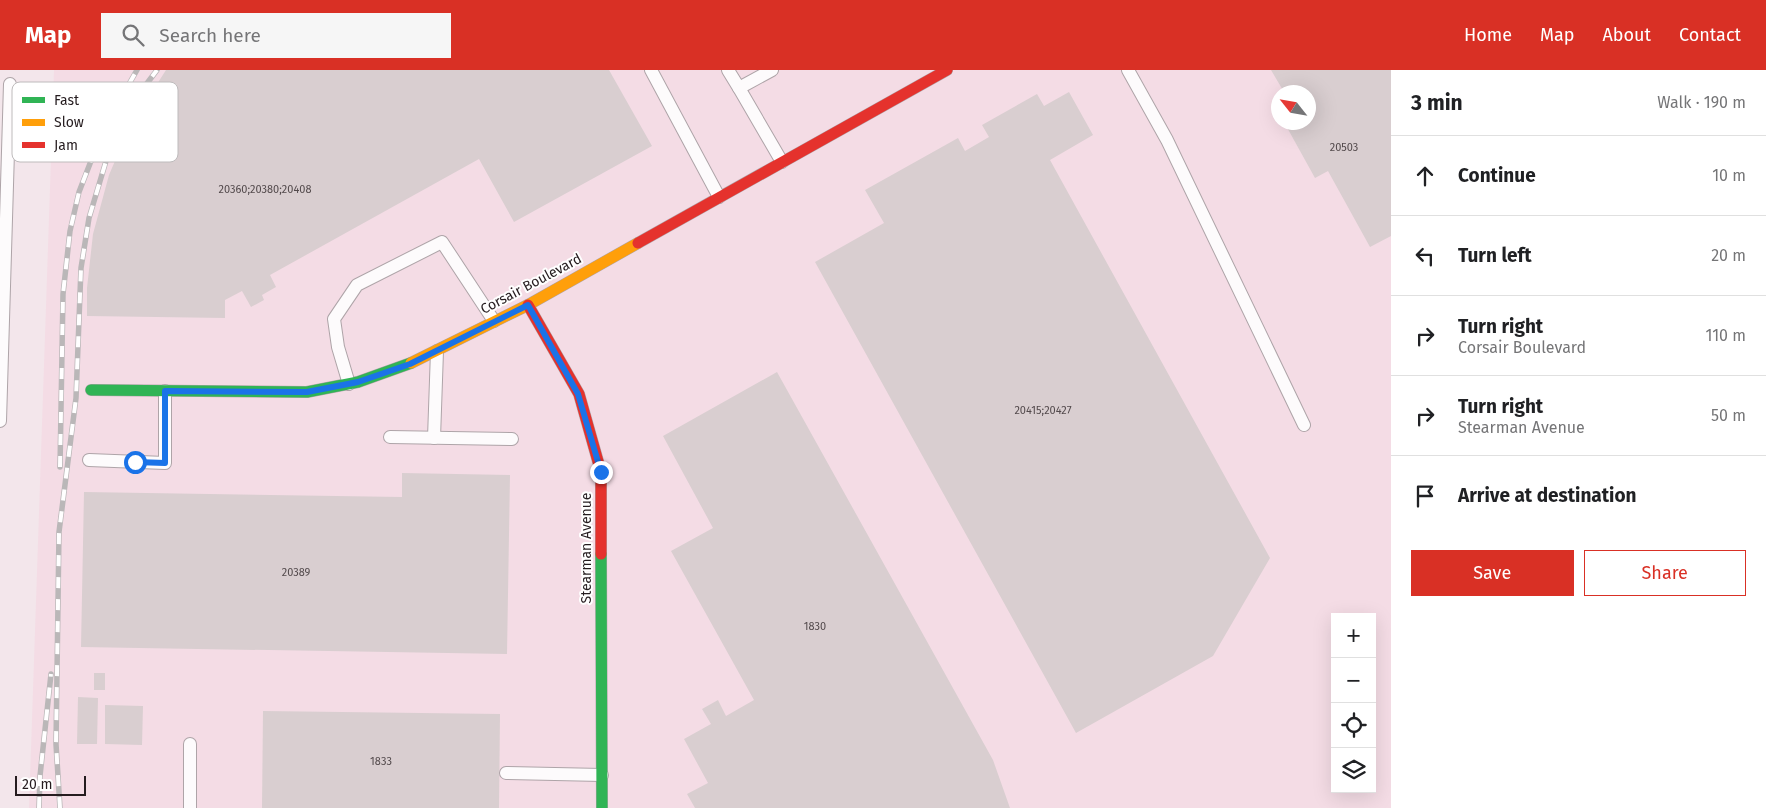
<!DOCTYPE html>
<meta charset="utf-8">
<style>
body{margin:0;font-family:"Fira Sans",sans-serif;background:#f6f6f6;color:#202124}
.controls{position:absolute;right:15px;bottom:15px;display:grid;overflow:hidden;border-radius:0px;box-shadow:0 5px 20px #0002}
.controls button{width:45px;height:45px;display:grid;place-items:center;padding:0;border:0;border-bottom:1px solid #e0e0e0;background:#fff;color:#202124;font:25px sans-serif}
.compass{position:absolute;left:1271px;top:15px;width:45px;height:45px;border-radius:50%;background:#fff;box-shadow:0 5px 20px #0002;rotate:301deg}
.scale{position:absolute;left:15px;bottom:12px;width:71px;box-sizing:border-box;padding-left:5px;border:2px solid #251c1f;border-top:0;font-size:14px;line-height:18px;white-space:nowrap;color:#251c1f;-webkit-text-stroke:4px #fff;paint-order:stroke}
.stop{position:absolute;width:15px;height:15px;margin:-11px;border:4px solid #1a73e8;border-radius:50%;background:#fff}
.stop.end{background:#1a73e8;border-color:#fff;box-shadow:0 1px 5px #0008}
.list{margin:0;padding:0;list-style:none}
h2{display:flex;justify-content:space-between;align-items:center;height:65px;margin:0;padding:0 20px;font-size:21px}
h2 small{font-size:16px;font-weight:400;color:#757577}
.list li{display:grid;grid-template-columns:32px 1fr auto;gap:15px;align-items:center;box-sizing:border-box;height:80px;padding:0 20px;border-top:1px solid #e0e0e0}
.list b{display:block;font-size:19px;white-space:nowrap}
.list p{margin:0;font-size:16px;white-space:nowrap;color:#757577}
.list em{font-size:16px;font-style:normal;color:#757577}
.actions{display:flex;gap:10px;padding:15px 20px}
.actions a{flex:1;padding:11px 0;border:1px solid #d93025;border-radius:0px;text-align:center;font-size:18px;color:#d93025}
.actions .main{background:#d93025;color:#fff}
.icon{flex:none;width:28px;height:28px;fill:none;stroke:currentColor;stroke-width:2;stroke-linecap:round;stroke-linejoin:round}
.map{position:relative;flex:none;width:1391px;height:738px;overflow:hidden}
header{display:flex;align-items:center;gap:30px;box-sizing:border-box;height:70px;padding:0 25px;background:#d93025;color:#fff}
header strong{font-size:24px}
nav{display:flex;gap:28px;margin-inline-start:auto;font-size:18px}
.search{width:350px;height:45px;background:#f6f6f6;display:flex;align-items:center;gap:12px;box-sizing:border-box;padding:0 18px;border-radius:0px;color:#757577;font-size:19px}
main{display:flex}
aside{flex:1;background:#fff}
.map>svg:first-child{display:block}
.built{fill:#f4dce5;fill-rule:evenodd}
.building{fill:#d9ced0}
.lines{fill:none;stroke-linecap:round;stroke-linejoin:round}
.lane-casing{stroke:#aea4a8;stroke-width:14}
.fast-casing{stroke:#aea4a8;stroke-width:12}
.slow-casing{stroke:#aea4a8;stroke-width:12}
.jam-casing{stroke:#aea4a8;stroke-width:12}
.lane{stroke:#fdfbfc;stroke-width:12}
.fast{stroke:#30b455;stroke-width:11}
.slow{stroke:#ff9f0a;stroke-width:11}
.jam{stroke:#e5322d;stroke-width:11}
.rail-casing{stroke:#bab7b8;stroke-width:5.5}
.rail{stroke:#fff;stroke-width:4;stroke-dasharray:11;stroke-linecap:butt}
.route{stroke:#1a73e8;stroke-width:6}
.labels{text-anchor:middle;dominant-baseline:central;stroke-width:4;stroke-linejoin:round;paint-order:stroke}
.number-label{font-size:11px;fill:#534a4c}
.street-label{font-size:14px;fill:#251c1f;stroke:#fff}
.key{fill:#fff;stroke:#bebbbc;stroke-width:1}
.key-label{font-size:14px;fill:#251c1f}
</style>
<header>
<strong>Map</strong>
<div class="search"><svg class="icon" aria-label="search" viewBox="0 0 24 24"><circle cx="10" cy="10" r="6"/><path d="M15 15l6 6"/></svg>Search here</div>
<nav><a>Home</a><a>Map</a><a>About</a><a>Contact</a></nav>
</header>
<main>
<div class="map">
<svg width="1391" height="738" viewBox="0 0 1391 738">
<rect width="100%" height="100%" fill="#f3e6eb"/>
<path class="built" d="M54,0H1391V738H29ZM1278,22H1308V52H1278ZM1335,547H1372V719H1335Z"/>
<g class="building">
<path d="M166,0H609L652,76L514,152L479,89L270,205L276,217L262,225L264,230L251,237L242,221L225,230V248L87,246V218L93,164L109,105L129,58Z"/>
<path d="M1271,0H1391V166L1370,177L1328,101L1315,108L1284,52H1308V22H1284Z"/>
<path d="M1069,22L1093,65L1050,90L1270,488L1213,586L1076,663L815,192L884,153L865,120L958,68L965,81L989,67L982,55L1037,24L1044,36Z"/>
<path d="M777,302L993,690L1010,738H695L687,724L708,713L684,669L711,654L702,639L718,630L726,646L754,630L671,481L713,458L663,366Z"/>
<path d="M402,403L510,405L507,584L81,577L84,422L402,427Z"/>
<rect x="94" y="603" width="11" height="17"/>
<path d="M78,627L98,628L97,674H77Z"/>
<path d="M105,635L143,636L142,675L105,674Z"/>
<path d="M263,641L500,644L499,738H262Z"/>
</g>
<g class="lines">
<defs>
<g id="lane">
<path d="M651,0L719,127"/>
<path d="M728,0L739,18"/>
<path d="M772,0L739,18L782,92"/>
<path d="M1128,0L1167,70L1304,355"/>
<path d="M349,314L338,277L334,249L357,215L442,172L494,251"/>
<path d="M0,351L10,14"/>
<path d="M390,367L512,369"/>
<path d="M434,368L437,281"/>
<path d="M89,390L165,393V321"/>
<path d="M506,703L602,705"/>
<path d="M190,738V674"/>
</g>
<g id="fast">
<path d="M91,320L307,322L358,312L411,293"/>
<path d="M601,484L602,738"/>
</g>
<path id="slow" d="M411,293L528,235L638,173"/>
<g id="jam">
<path d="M638,173L947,0"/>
<path d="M528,235L579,324L601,402V484"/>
</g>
</defs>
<use href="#lane" class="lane-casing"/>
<use href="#fast" class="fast-casing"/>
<use href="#slow" class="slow-casing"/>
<use href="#jam" class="jam-casing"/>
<use href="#lane" class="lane"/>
<use href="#fast" class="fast"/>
<use href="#slow" class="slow"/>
<use href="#jam" class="jam"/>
<defs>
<g id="rail">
<path d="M60,397L63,224L70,161L79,122L103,60L137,0"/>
<path d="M39,738L40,706L51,604"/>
<path d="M60,738L56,674L59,462L76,328L81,198L89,148L109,81L145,16L157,0"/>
</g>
</defs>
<use href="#rail" class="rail-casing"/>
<use href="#rail" class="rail"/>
</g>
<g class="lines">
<path class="route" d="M135,392L165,393V321L307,322L358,312L410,294L528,235L578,324L601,402"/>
</g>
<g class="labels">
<g class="number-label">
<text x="1344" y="77">20503</text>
<text x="265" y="119">20360;20380;20408</text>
<text x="1043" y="340">20415;20427</text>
<text x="296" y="502">20389</text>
<text x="815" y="556">1830</text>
<text x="381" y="691">1833</text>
</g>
<g class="street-label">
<text transform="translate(531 214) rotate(-28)">Corsair Boulevard</text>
<text transform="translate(586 478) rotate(-90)">Stearman Avenue</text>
</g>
</g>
<rect x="12" y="12" width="166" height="80" rx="8" class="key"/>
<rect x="22" y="27" width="23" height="6" fill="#30b455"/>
<rect x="22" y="49" width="23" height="7" fill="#ff9f0a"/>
<rect x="22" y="72" width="23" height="6" fill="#e5322d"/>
<g class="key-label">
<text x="54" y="35">Fast</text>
<text x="54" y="57">Slow</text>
<text x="54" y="80">Jam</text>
</g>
</svg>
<div class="controls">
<button>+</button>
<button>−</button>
<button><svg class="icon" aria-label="locate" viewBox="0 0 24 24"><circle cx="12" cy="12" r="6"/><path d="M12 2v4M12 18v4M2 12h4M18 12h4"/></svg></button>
<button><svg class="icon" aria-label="layers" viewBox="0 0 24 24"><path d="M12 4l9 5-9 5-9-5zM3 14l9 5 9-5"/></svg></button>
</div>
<svg class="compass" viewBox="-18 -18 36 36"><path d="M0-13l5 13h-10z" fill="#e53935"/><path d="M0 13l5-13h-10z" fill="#757577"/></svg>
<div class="scale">20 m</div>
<div class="stop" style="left:135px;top:392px"></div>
<div class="stop end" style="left:601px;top:402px"></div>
</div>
<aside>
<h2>3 min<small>Walk · 190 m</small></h2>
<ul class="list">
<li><svg class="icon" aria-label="ahead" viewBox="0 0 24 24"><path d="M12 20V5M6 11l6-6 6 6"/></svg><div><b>Continue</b></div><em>10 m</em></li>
<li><svg class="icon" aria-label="left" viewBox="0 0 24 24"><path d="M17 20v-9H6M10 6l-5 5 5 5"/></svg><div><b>Turn left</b></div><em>20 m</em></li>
<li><svg class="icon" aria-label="right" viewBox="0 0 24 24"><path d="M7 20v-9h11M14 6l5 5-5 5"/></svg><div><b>Turn right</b><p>Corsair Boulevard</p></div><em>110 m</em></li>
<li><svg class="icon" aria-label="right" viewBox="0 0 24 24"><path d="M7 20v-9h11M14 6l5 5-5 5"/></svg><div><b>Turn right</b><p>Stearman Avenue</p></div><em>50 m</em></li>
<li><svg class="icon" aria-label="arrive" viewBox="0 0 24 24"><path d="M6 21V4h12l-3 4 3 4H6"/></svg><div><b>Arrive at destination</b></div></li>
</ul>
<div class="actions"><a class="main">Save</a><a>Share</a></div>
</aside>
</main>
